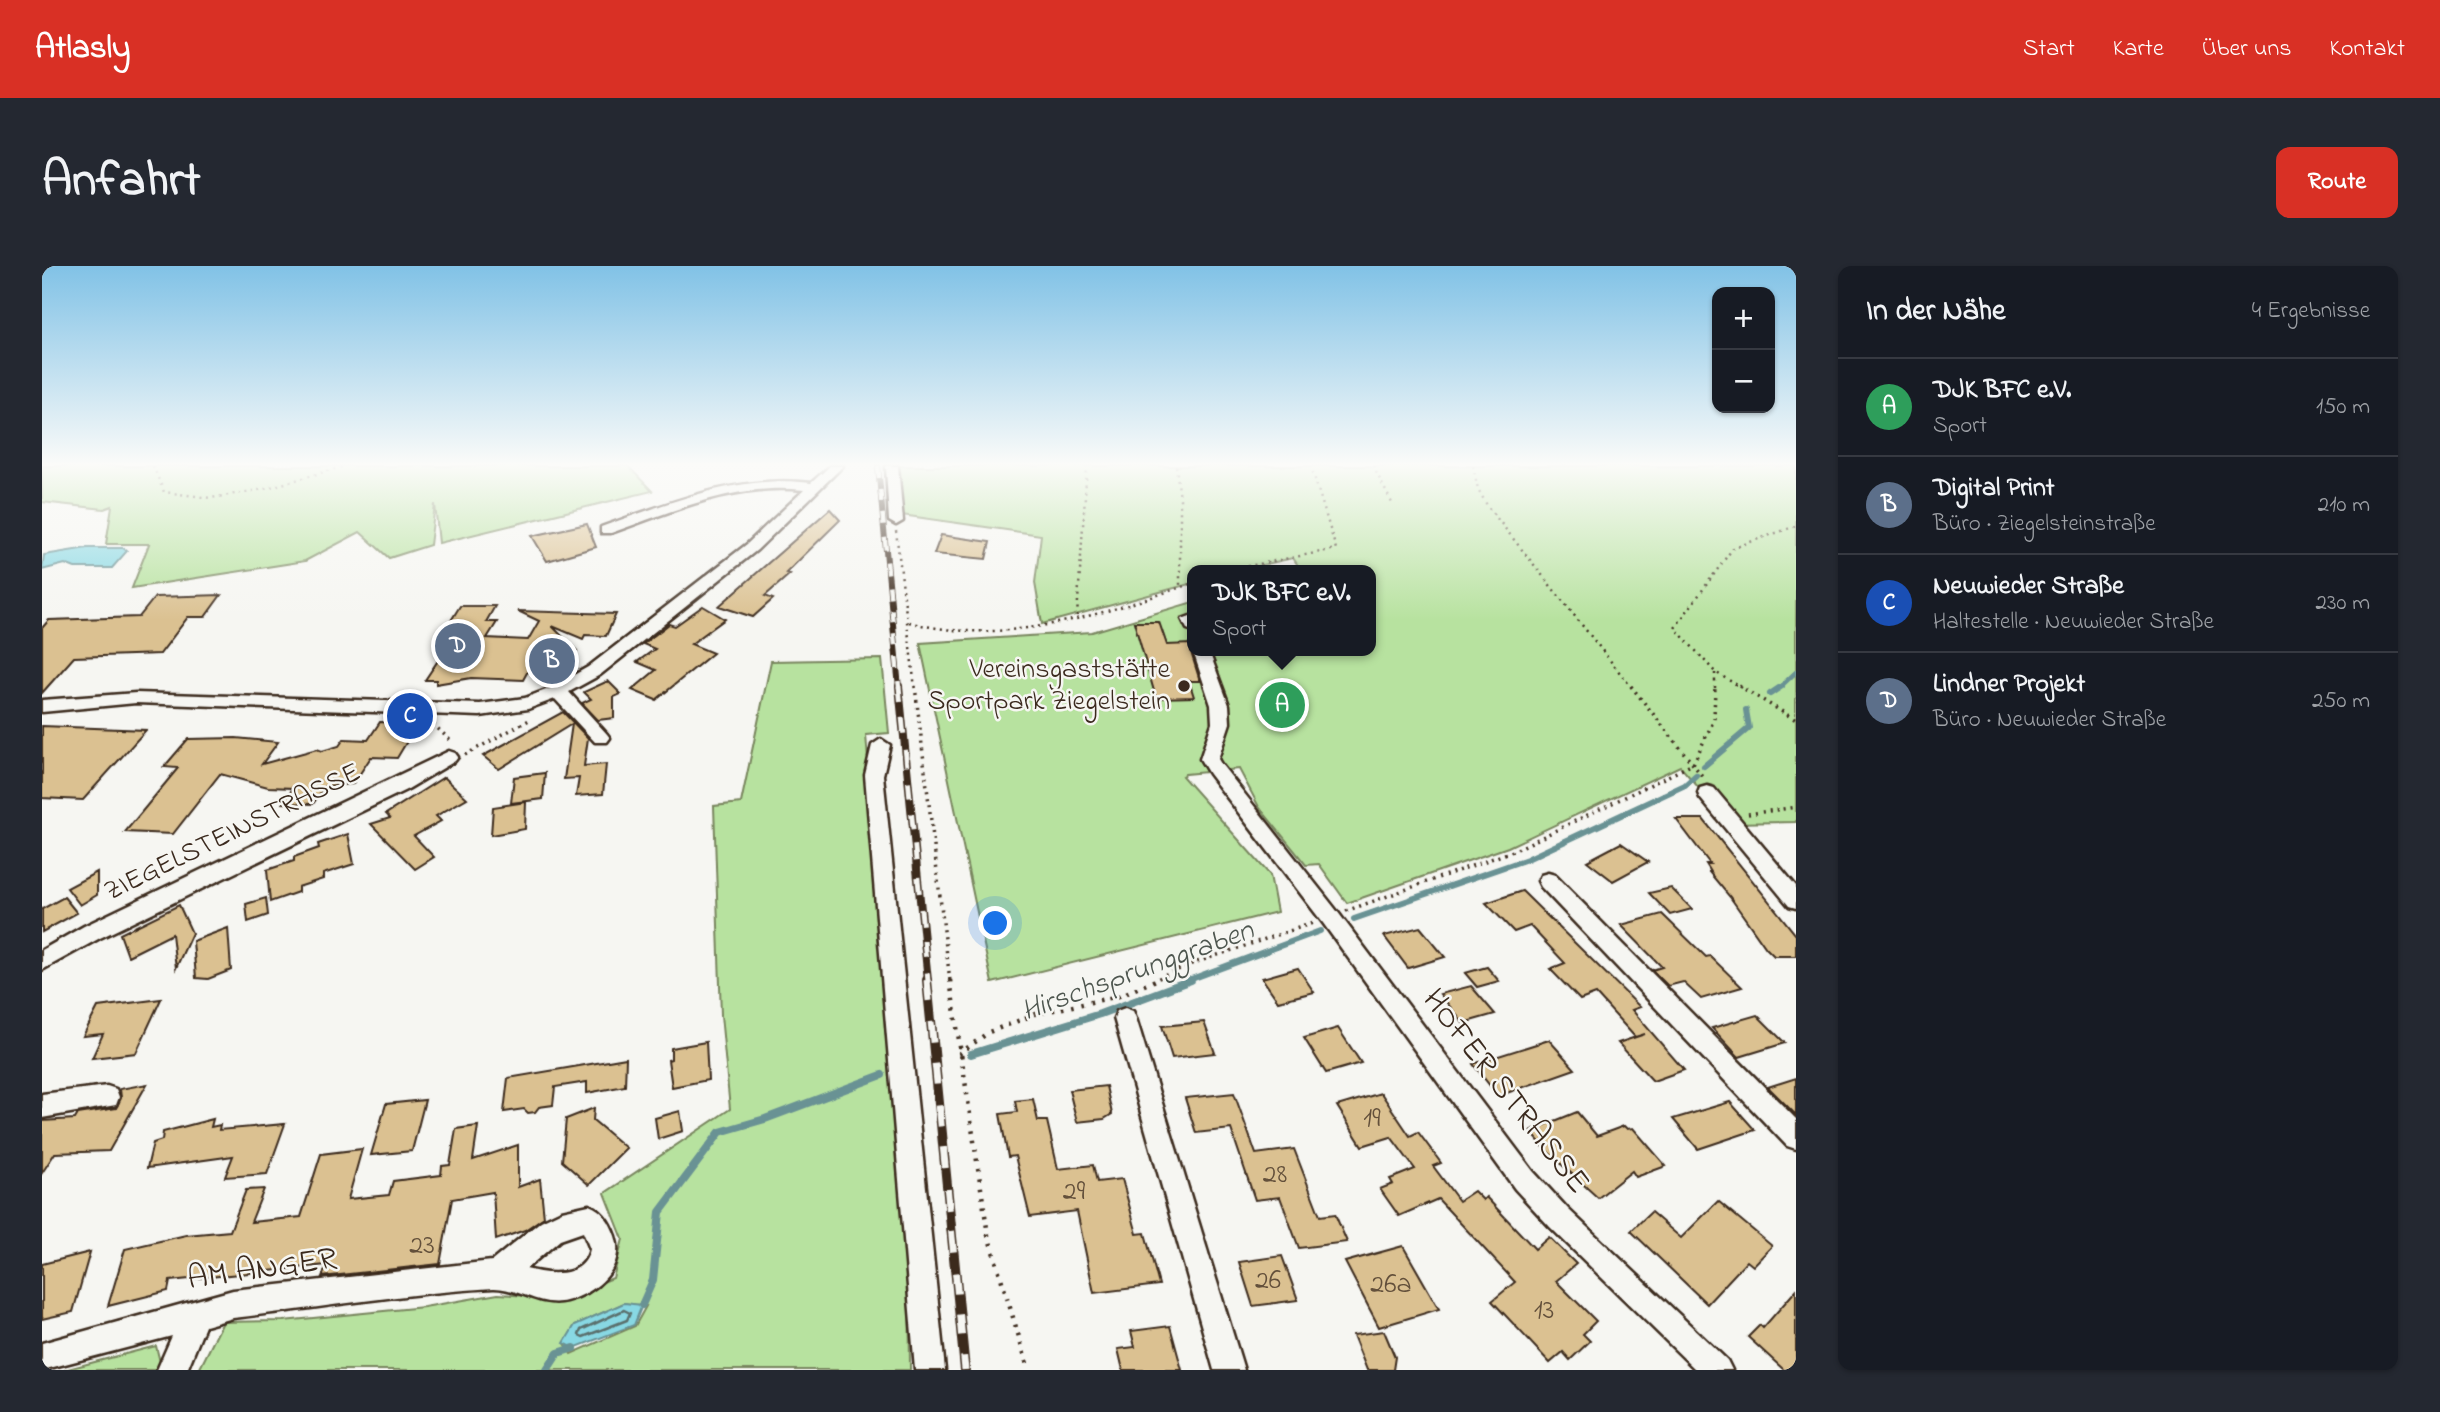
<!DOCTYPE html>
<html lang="de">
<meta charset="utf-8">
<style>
body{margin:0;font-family:"Indie Flower",sans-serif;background:#242831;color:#f1f3f6}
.controls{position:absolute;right:21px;top:21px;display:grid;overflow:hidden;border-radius:14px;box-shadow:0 2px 5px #0004}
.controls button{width:63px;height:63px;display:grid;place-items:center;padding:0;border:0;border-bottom:2px solid #363941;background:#171b24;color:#f1f3f6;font:35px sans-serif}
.you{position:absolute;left:954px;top:658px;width:24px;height:24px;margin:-18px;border:5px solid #fff;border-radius:50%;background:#1a73e8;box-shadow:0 0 0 10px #1a73e833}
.badge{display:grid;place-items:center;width:46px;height:46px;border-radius:50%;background:#d93025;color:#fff;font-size:23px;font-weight:700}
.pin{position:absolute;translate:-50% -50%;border:4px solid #fff;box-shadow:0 2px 7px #0006}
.popup{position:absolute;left:1145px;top:299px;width:189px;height:91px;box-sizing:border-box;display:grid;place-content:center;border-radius:14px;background:#171b24;filter:drop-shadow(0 2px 5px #0005);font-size:23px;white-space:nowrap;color:#9ea1a6}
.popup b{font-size:26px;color:#f1f3f6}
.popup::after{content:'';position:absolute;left:50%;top:100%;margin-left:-14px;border:14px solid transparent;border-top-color:#171b24}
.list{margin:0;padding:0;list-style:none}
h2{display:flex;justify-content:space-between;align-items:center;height:91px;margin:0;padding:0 28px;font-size:30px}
h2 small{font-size:23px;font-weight:400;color:#9ea1a6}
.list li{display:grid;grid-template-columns:46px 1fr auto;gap:21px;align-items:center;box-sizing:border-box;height:98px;padding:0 28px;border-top:2px solid #363941}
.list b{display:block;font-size:26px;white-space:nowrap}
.list p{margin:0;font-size:23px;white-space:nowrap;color:#9ea1a6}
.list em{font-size:23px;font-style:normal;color:#9ea1a6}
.map{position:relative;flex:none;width:1754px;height:1104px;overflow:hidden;border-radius:14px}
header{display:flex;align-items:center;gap:42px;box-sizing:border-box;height:98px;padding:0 35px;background:#d93025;color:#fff}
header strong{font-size:33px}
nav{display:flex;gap:38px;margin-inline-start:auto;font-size:24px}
.intro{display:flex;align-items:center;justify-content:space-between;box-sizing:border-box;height:168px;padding:0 42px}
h1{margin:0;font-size:49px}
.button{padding:18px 32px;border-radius:14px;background:#d93025;color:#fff;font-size:24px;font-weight:700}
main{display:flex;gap:42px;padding:0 42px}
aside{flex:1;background:#171b24;border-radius:14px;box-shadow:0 2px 5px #0004}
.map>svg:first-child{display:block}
.green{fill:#b7e29f;stroke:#79865e;stroke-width:2;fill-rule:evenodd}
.water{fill:#88d8e3;stroke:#699294;stroke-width:2}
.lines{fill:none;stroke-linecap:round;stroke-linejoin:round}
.shore{stroke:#5a706d;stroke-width:2.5}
.stream-far2{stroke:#699294;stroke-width:4.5}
.stream-far1{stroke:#699294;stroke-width:6}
.stream{stroke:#699294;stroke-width:8}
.building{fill:#dbc191;stroke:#3b2a1e;stroke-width:2}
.minor-casing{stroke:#3b2a1e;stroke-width:5}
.path-far2{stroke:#3b2a1e;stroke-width:2.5;stroke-dasharray:2 4.5;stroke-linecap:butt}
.path-far1{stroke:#3b2a1e;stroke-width:3.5;stroke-dasharray:2 5;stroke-linecap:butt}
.path{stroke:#3b2a1e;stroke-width:4.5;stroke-dasharray:2.5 7;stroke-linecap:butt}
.minor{fill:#f6f6f2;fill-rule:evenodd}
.rail-far2-casing{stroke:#3b2a1e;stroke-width:6}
.rail-far1-casing{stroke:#3b2a1e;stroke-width:8}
.rail-casing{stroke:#3b2a1e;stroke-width:10}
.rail-far2{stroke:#f6f6f2;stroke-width:4.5;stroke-dasharray:12;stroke-linecap:butt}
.rail-far1{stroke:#f6f6f2;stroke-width:5;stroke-dasharray:16;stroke-linecap:butt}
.rail{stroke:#f6f6f2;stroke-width:7;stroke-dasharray:21;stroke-linecap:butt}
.poi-dot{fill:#3b2a1e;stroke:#f6f6f2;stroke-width:2.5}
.labels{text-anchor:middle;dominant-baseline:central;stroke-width:5;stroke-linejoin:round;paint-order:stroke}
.poi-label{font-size:28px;fill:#3b2a1e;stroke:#f6f6f2;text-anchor:end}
.street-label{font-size:28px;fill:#3b2a1e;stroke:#f6f6f2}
.near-number-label{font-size:28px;fill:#63503b}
.water-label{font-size:30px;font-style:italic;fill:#4e564f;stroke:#f6f6f2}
.near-street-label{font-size:33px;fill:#3b2a1e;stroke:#f6f6f2}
</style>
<header>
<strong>Atlasly</strong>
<nav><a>Start</a><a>Karte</a><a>Über uns</a><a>Kontakt</a></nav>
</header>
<div class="intro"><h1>Anfahrt</h1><a class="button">Route</a></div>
<main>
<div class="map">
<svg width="1754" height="1104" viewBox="0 0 1754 1104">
<rect width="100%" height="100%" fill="#f6f6f2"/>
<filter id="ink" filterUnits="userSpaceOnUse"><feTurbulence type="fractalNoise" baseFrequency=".0143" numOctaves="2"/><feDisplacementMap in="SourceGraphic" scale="14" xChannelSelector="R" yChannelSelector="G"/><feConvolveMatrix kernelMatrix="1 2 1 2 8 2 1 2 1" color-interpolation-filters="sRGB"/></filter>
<g filter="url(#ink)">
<g class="green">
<path d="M0,200H586L610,225L397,277L393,238L388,279L347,292L318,266L263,295L90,322L107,278H64L70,240L62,243L0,236Z"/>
<path d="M856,200H1754V556L1687,557L1638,500L1466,581L1305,637L1277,598L1264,599L1217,541L1197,503L1143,508L1140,510L1228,609L1235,646L950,717L878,377L1050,366L1151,336V385H1329V304H1259L1251,292L1198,304H1151V317L1000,358L993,317L999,269L860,249Z"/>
<path d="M840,393L847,467L824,469L867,1008L868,1104H157L181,1056L241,1055L382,1041L456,1028L521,1032L571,1012L581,973L563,927L688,843L679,749L672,540L699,537L729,395ZM582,1037L604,1040L593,1060L529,1088L523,1077L533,1059Z"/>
<path d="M114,1080L118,1096L115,1104H22Z"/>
</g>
<g class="water">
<path d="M45,282H81L85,285L70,302H33L23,298L0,304L2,289Z"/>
<path d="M582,1037L600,1039L592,1059L532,1082L522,1077L533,1059Z"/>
</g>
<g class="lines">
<path class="shore" d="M582,1044L588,1047L585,1054L541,1071L537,1069L539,1064Z"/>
<path class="stream-far2" d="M1737,422L1754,406"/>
<g class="stream-far1">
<path d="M1728,428L1740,420"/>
<path d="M1662,500L1707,462L1704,444"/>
<path d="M1312,653L1485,593L1643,519L1654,509"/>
<path d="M1144,715L1278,665"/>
</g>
<g class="stream">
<path d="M929,788L1058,748L1149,714"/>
<path d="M600,1039L611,1014L618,946L678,866L723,853L840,809"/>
<path d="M505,1104L516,1087L532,1082"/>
</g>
</g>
<g class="building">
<path d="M788,243L798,254L744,307L748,308L723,330L731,333L711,351L677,340Z"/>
<path d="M545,258L554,281L505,295L490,270Z"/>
<path d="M899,269L948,276L944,293L892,288Z"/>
<path d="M179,329L163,351H146L118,388L32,391L0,427V362L7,354L97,351L113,331Z"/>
<path d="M418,340H453L444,356H455L445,372L486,374L497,355L476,345L574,348L564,370L543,369L541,373L510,360L535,385L528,400H516L513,404L487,403L481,414L429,412L394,418V414H383L401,387L394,379Z"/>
<path d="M661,340L683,353L649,378L671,387L614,434L590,424L614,404L595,396L613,383L601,378L627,358L633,360Z"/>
<path d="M1092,356H1117L1125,379L1149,378V386L1158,415H1147L1152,431L1114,432Z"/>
<path d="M566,415L579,428L572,431V452L556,454L540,437L549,433L542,426Z"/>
<path d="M521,446L546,472L542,500L564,498L561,528L534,530L537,512L522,513L530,458L457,503L441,490Z"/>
<path d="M338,456L376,457L355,492L329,491L311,518L283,520L271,538L241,537L251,522L226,521L178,508L131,568L83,566L136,502L122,501L146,473L194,472L236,476L220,498L275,483L280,485L297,480L302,473L326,474Z"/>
<path d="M0,460L104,464L41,534L0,532Z"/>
<path d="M503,507L501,533L469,537L472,511Z"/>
<path d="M402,511L425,532L394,550L399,555L372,570L392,591L373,603L329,558L348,552L344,548Z"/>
<path d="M484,536L483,563L449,569L451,541Z"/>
<path d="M1634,553H1661L1754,669V690H1732L1724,682L1688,631L1667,606H1669L1664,598H1668Z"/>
<path d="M306,568L312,598L281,608V613L256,621V626L228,636L225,604L252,595V591L277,582L276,578Z"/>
<path d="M1579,577L1606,596L1571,615L1545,595Z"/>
<path d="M55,606V629L38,639L25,622Z"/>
<path d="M1629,622L1650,643L1628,649L1607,627Z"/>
<path d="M1480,625L1598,741L1590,744L1642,804L1611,815L1576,777L1603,768L1593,771L1554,728L1538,734L1508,703L1523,697L1488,660L1472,666L1444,637Z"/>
<path d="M22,631L35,647L0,666V643Z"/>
<path d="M224,632L226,649L206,656L204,638Z"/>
<path d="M137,639L150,667L134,702L130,668L86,690L78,668Z"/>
<path d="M1620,648L1664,691L1668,690L1700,721L1659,733L1641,716L1626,720L1610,704L1620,701L1579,659Z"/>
<path d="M1378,661L1403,691L1366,702L1342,670Z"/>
<path d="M186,662L189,704L166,713L154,712L151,675Z"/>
<path d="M1445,701L1457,715L1435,721L1423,707Z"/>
<path d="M1256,702L1272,726L1236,735L1220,712Z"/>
<path d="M1429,720L1453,748L1421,757L1398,728Z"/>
<path d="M119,733L94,787L50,792L61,768L41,770L56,741Z"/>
<path d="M1715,749L1743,777L1697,791L1670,762Z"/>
<path d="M1162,756L1173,787L1130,792L1120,760Z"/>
<path d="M1296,762L1319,797L1284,807L1262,772Z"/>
<path d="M1507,774L1533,803L1456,830L1431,798Z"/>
<path d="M664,776L666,814L630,821L626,794L629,793V782Z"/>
<path d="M584,792L583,820L545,827V816L513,821L511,839L497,841L493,846L486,847L482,843L462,846L466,812Z"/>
<path d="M1754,812V849L1726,821Z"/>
<path d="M105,818L67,885L13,887L0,907V855L33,853L36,848L74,842L79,832L78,823Z"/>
<path d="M1064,820L1070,848L1062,853L1035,856L1027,824Z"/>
<path d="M1192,827L1214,888L1252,883L1278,950L1293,948L1305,976L1257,982L1238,931L1213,934L1189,863L1154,867L1143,832Z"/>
<path d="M1339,827L1368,870L1376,866L1399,897L1391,900L1417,935L1432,925L1441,934L1444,931L1493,983L1507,971L1534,998L1514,1015L1554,1055L1541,1068L1548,1075L1528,1094L1521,1086L1508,1097L1450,1035L1473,1016L1396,933L1357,950L1338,923L1351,918L1348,913L1373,903L1349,871L1320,880L1295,840Z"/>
<path d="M991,833L996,855H1005L1016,903L1051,899L1055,916L1080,913L1095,968L1103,967L1117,1019L1052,1027L1035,945L988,951L973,890L966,891L958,848L975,846L973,835Z"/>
<path d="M383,834L370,885L329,889L344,838Z"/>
<path d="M1688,836L1713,864L1656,883L1631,853Z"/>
<path d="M552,842L551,854L584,882L547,919L520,895L524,853Z"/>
<path d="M638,845L641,865L616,873L613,852Z"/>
<path d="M1535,846L1555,870L1582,860L1585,863L1591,862L1624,900L1594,911L1590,905L1556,932L1506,886L1488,865Z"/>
<path d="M171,853L169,861L178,859L177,864L243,858L225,908L183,911L191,890L105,902L111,877L120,874L121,866Z"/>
<path d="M436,860L431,894L476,879V921L498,913L502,951L483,964L454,974L451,926L410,933L398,998L280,1011L285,999L128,1015L126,1025L66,1040L83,983L144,969L188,965L204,924L222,923L209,956L259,951L279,888L320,883L306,933L347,929L351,915L399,909L400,900L408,899L414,863Z"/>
<path d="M1676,935L1730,980L1711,1000L1705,995L1665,1038L1589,965L1609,946L1639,972Z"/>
<path d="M1361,980L1397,1043L1337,1061L1303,996Z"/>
<path d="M48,986L31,1046L0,1053V998Z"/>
<path d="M1240,990L1256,1034L1211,1040L1197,996Z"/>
<path d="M1754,1024V1104H1742L1706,1071L1718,1059L1721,1062Z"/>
<path d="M1128,1060L1140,1104H1081L1076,1083L1093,1081L1089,1065Z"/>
<path d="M1342,1065L1353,1091L1351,1104H1325L1311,1069Z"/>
</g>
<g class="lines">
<defs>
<g id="minor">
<path d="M788,200H801L715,284L558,409L527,426L565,468L568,472L565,476H553L513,433L486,443L438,450L94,437L0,446V434L94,427L438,438L483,432L509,422L546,401L705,278L762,224C695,216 631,245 569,267H559V261C627,237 696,208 769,217Z"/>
<path d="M844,200H856L861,255L854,259L847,255Z"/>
<path d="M1151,349V365L1145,363L1140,353Z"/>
<path d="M1151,385H1167L1187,439L1188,457L1176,493L1179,498L1295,645L1491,905L1526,943L1685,1094L1690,1104H1654L1508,961L1473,923L1281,657L1167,508L1158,493L1170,457L1169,439Z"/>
<path d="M839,473L848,479L841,509L903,1104H873L823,509L830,479Z"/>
<path d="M407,485L413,487L416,491L413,495L366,523L58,672L0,704V684L42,660Z"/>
<path d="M1665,520L1672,522L1754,620V642L1747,640L1658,532L1656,527L1658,522Z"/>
<path d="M1506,607L1513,609L1754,853V883L1745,880L1499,621L1496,615L1499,609Z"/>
<path d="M1083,742L1091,745L1094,752L1202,1104H1172L1072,752L1075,745Z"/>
<path d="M65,820L74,823L77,831L74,839L0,852V828Z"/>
<path d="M547,939C561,944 568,956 573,970C584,1003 552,1028 524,1035C498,1042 476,1021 451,1022C365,1027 277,1042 191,1052L163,1060L145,1104H115L130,1070L0,1104V1077L191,1024L450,995L499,955L520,945ZM541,966L548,983C542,1013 506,1009 484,1003L518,974Z"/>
</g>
</defs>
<use href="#minor" class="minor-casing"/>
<g class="path-far2">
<path d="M111,200L122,226L169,232L222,223L303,200"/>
<path d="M1134,200L1138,233V322"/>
<path d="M1331,200L1350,237"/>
<path d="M1431,200L1436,223L1446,241L1590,422"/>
<path d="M854,265L873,422"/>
<path d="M1186,304L1294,283L1269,200"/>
<path d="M1035,350L1045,200"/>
<path d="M867,356C961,382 1062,348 1151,317"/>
<path d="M1673,422V406"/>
<path d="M1700,422L1673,406L1633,362L1691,282L1754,260"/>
</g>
<g class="path-far1">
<path d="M873,420L908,715"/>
<path d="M1589,420L1661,511"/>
<path d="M1697,420L1754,454"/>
<path d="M391,458L411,477"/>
<path d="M423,489L487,454"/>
<path d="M1706,548L1754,541"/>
<path d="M1304,645L1471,585L1651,498L1672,454L1673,420"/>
<path d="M1110,715L1152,697L1271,657"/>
</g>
<g class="path">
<path d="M908,714L946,969L987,1104"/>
<path d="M917,788L947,766L994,748L1077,730L1114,714"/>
</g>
<use href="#minor" class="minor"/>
<defs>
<path id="rail-far2" d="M836,200L857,422"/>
<path id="rail-far1" d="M857,420L886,715"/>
<path id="rail" d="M885,714L923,1104"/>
</defs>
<use href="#rail-far2" class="rail-far2-casing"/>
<use href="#rail-far1" class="rail-far1-casing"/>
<use href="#rail" class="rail-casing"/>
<use href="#rail-far2" class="rail-far2"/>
<use href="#rail-far1" class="rail-far1"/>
<use href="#rail" class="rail"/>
</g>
</g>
<linearGradient id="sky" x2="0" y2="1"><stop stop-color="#81c2e6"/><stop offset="0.56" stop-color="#fbfbf9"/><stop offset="1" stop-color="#fbfbf9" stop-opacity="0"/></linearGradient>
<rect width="1754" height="354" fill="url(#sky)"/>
<circle class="poi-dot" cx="1142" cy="420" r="7"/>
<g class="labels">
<g class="poi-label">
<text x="1128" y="404">Vereinsgaststätte<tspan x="1128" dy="32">Sportpark Ziegelstein</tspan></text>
</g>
<g class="street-label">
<text transform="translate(191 567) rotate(-26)">ZIEGELSTEINSTRASSE</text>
</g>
<g class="near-number-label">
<text x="1330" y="853">19</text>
<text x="1233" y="909">28</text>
<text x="1032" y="926">29</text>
<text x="380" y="980">23</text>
<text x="1226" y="1015">26</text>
<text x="1349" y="1019">26a</text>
<text x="1502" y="1045">13</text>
</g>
<g class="water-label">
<text transform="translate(1096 706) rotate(-20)">Hirschsprunggraben</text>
</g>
<g class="near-street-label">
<text transform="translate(1463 826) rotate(52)">HOFER STRASSE</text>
<text transform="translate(220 1004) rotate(-8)">AM ANGER</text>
</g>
</g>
</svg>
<div class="controls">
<button>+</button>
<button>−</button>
</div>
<div class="you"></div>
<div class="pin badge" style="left:1240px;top:439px;background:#2e9e5b">A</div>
<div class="popup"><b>DJK BFC e.V.</b>Sport</div>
<div class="pin badge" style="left:510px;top:395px;background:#5c6f8a">B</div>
<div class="pin badge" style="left:368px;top:450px;background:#1a4fb4">C</div>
<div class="pin badge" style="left:416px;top:380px;background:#5c6f8a">D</div>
</div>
<aside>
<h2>In der Nähe<small>4 Ergebnisse</small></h2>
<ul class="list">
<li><span class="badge" style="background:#2e9e5b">A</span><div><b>DJK BFC e.V.</b><p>Sport</p></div><em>150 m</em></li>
<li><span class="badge" style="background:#5c6f8a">B</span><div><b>Digital Print</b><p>Büro · Ziegelsteinstraße</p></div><em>210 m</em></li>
<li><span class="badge" style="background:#1a4fb4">C</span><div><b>Neuwieder Straße</b><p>Haltestelle · Neuwieder Straße</p></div><em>230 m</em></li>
<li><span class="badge" style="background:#5c6f8a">D</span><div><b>Lindner Projekt</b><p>Büro · Neuwieder Straße</p></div><em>250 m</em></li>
</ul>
</aside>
</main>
